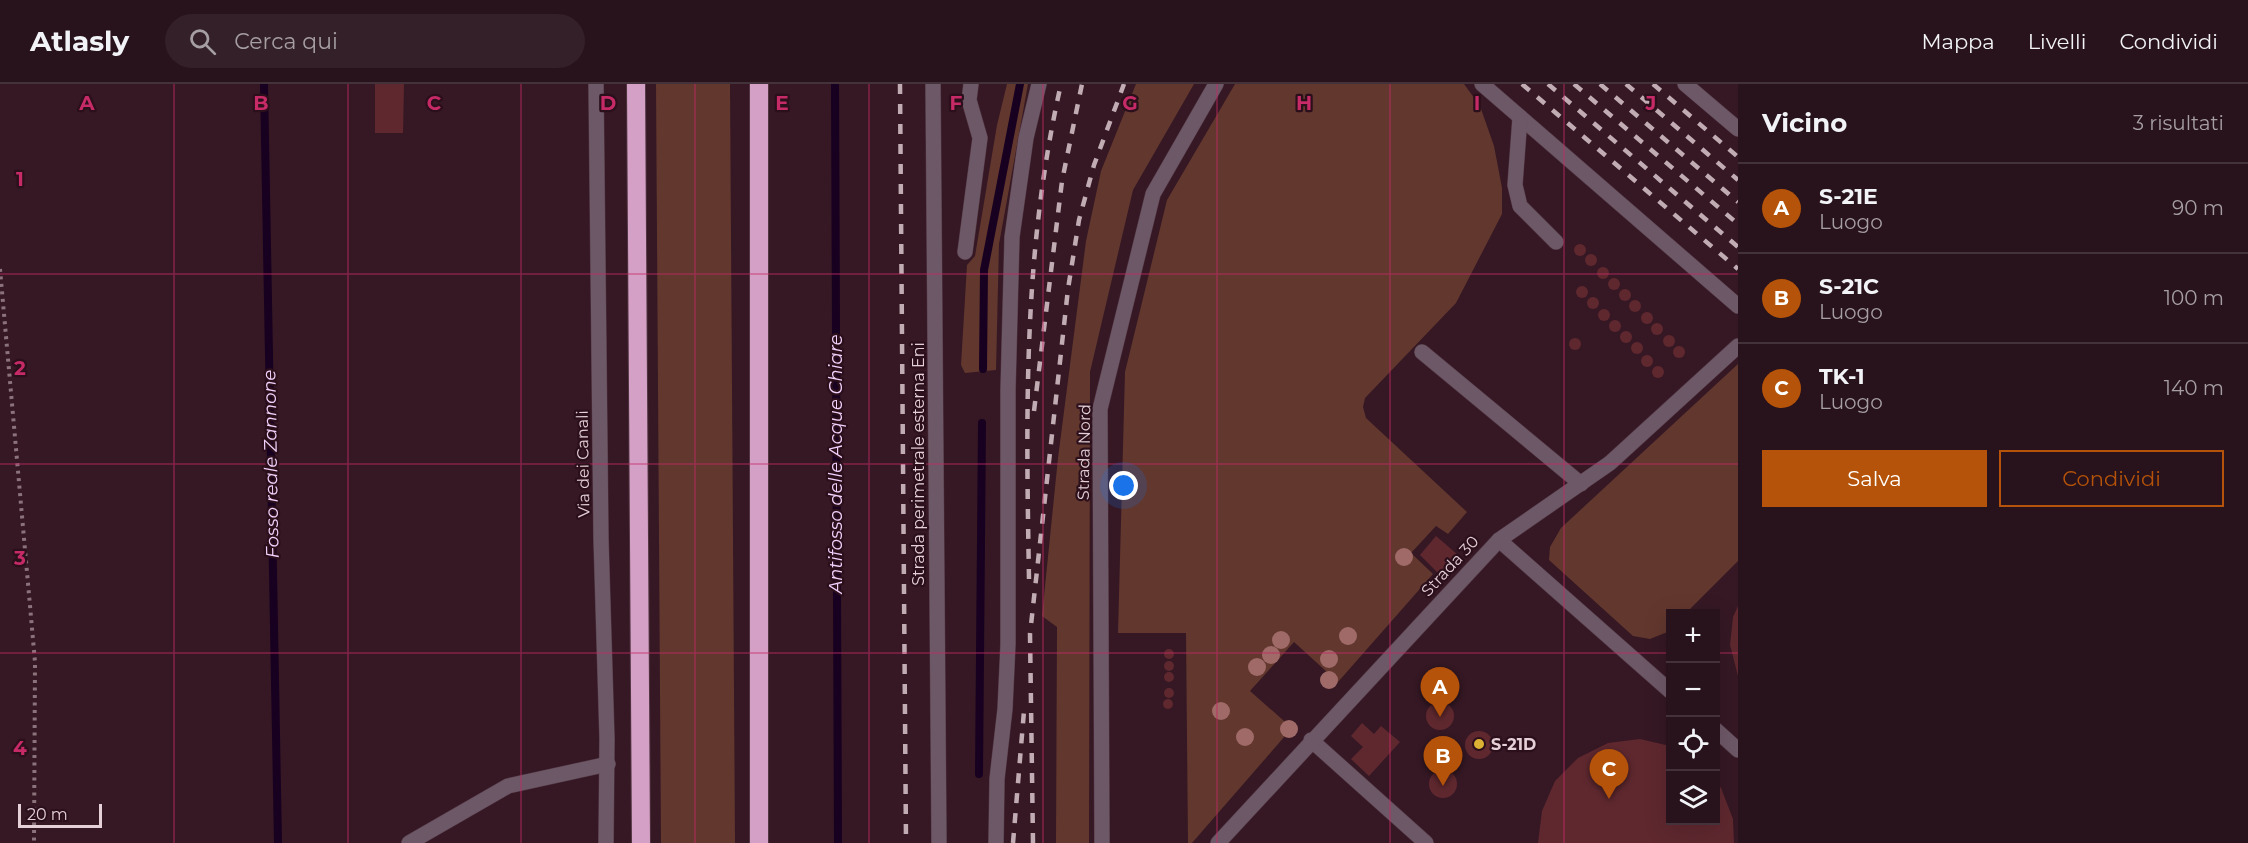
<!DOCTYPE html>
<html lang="it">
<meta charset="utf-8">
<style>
body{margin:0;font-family:Montserrat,sans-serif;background:#342028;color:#f1f3f6}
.controls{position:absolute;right:18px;bottom:18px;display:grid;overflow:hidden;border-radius:0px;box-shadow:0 6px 24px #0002}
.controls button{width:54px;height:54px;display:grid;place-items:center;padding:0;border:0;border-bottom:2px solid #44323a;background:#28121b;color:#f1f3f6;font:30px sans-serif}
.scale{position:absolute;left:18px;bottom:15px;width:84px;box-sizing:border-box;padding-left:6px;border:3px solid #e5d0d7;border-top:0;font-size:16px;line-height:21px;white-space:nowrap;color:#e5d0d7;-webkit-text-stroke:4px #2b0f1b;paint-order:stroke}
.you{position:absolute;left:1124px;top:402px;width:21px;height:21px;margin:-15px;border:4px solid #fff;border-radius:50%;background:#1a73e8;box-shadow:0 0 0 9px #1a73e833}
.badge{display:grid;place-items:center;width:39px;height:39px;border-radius:50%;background:#b45309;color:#fff;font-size:20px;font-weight:700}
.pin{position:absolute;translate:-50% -50px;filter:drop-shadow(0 2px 3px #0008)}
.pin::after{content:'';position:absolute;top:32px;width:21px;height:18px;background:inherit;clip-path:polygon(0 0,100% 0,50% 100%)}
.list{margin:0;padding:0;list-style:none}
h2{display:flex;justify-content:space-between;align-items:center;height:78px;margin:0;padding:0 24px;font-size:26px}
h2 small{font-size:20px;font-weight:400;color:#a59ea3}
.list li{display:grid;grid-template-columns:39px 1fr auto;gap:18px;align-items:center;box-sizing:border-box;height:90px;padding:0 24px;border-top:2px solid #44323a}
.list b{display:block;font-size:22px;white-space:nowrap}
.list p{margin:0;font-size:20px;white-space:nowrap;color:#a59ea3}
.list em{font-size:20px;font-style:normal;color:#a59ea3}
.actions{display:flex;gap:12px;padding:18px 24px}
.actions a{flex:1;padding:14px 0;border:2px solid #b45309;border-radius:0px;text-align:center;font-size:21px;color:#b45309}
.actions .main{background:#b45309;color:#fff}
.icon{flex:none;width:33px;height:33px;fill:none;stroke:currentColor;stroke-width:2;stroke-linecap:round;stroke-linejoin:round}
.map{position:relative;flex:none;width:1738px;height:759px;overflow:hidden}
header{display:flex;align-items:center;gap:36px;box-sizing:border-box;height:84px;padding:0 30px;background:#28121b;border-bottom:2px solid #44323a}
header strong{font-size:28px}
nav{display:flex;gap:33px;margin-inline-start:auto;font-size:21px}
.search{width:420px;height:54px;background:#342028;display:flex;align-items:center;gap:15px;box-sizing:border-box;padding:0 21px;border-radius:33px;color:#a59ea3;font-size:22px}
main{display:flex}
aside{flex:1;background:#28121b}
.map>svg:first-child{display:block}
.green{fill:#62372e}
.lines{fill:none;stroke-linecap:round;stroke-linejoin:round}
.stream{stroke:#180020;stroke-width:8}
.building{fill:#5f282f}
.minor-casing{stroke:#513541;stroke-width:16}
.highway-casing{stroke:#513541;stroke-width:20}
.path{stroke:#8b727b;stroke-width:4;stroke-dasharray:3 4.5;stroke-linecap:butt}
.minor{stroke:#6d5867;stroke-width:15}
.highway{stroke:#d4a0c6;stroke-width:18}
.rail{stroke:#c2acb4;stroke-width:4.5;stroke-dasharray:10 10;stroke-linecap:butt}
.tree{fill:#9f6a67}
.grid{fill:none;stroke:#c62a67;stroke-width:1.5;stroke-opacity:0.55}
.poi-dot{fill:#ddb133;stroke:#2b0f1b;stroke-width:2}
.labels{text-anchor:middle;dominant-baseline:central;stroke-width:4.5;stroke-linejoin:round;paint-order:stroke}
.street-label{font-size:16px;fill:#e5d0d7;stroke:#2b0f1b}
.poi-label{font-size:16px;font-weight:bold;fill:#e5d0d7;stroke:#2b0f1b;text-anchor:start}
.water-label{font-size:18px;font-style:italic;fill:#f3d3fd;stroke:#2b0f1b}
.grid-label{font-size:20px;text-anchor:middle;font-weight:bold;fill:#c62a67;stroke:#2b0f1b;stroke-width:4.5;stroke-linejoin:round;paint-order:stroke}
</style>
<header>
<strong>Atlasly</strong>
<div class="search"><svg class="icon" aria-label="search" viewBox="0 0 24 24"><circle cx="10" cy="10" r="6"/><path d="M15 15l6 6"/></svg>Cerca qui</div>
<nav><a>Mappa</a><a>Livelli</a><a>Condividi</a></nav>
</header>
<main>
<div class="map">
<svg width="1738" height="759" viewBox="0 0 1738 759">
<rect width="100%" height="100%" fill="#351824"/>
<g class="green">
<path d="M656,0H730L735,759H661Z"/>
<path d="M1007,0H1028L999,160L996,286L965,289L961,281L967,181L975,172L997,41Z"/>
<path d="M1136,0H1194L1133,106L1090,288L1089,759H1056L1057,543L1042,532L1058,374L1086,157L1101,87Z"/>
<path d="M1235,0H1464L1480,22L1494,62L1502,104V130L1456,219L1365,314L1363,323L1366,334L1467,428L1448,450L1436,442L1411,469L1433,490L1338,598L1294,558L1250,607L1292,644L1192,759H1188L1186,549H1118L1125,288L1167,116Z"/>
<path d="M1738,280V477L1686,529L1670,530V547L1650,555L1633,552L1549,476L1550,463L1561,444Z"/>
</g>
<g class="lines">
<g class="stream">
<path d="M264,0L278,759"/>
<path d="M835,0L838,759"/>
<path d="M983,285L984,186L1020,0"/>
<path d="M979,690L982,339"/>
</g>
</g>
<g class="building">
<path d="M375,0H404L403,49H375Z"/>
<circle cx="1580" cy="166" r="6"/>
<circle cx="1591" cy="176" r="6"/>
<circle cx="1603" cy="189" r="6"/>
<circle cx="1614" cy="200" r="6"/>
<circle cx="1582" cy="208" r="6"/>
<circle cx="1625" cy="211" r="6"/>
<circle cx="1593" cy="219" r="6"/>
<circle cx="1635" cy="222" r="6"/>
<circle cx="1604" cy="231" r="6"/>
<circle cx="1647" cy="234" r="6"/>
<circle cx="1615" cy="242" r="6"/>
<circle cx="1657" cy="245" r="6"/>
<circle cx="1626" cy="253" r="6"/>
<circle cx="1669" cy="257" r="6"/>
<circle cx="1575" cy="260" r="6"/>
<circle cx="1637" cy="264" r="6"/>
<circle cx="1679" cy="268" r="6"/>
<circle cx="1647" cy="277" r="6"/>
<circle cx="1658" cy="288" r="6"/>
<path d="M1436,452L1458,471L1440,491L1420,471Z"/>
<path d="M1738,522V592L1730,561L1733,533Z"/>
<circle cx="1169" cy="570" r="5"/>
<circle cx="1169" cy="582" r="5"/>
<circle cx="1169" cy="593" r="5"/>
<circle cx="1169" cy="609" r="5"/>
<circle cx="1168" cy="620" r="5"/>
<circle cx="1440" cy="632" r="14"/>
<path d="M1362,639L1374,650L1381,642L1400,658L1369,692L1351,675L1363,663L1351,652Z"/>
<circle cx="1479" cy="661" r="14"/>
<path d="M1640,655L1670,662V736H1716V697L1721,704L1733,735L1734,759H1538L1542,727L1555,697L1578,674L1608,659Z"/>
<circle cx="1443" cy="700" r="14"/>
</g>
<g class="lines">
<defs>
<g id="minor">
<path d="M596,0L601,455L607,655L606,759"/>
<path d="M933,0L939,759"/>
<path d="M1482,0L1738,222"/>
<path d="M1685,0L1738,45"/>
<path d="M1520,33L1515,101L1520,122L1556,158"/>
<path d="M965,168L980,54L969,16L971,0"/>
<path d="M1422,268L1581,400"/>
<path d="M1499,456L1670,607"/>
<path d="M1716,646L1738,666"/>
<path d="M1311,656L1426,759"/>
<path d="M409,759L508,702L608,680"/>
<path d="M996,759L997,695L1005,625L1008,560V306L1012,153L1026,54L1039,0"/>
<path d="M1102,759L1100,325L1153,110L1216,0"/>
<path d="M1218,759L1499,456L1610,379L1738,262"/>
</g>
<g id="highway">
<path d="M636,0L641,759"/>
<path d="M759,0V759"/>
</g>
</defs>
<use href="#minor" class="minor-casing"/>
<use href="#highway" class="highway-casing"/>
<path class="path" d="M0,185L35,578L34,759"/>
<use href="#minor" class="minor"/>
<use href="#highway" class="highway"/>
<g class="rail">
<path d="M900,0L906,759"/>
<path d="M1522,0L1738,185"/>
<path d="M1548,0L1738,163"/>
<path d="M1574,0L1738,140"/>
<path d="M1600,0L1738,118"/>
<path d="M1626,0L1738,96"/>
<path d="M1653,0L1738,73"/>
<path d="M1034,327L1062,97L1082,0"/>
<path d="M1029,495C1026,325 1023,167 1061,0"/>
<path d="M1013,759L1024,627"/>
<path d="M1033,759L1030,550L1068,205L1079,136L1094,81L1124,0"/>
</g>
</g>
<g class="tree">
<circle cx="1404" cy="473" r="9"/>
<circle cx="1348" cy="552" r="9"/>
<circle cx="1281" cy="556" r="9"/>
<circle cx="1271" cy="571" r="9"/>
<circle cx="1329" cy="575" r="9"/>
<circle cx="1257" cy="583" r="9"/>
<circle cx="1329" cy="596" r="9"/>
<circle cx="1221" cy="627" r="9"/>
<circle cx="1289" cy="645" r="9"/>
<circle cx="1245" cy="653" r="9"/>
</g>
<path class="grid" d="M174,0V759M348,0V759M521,0V759M695,0V759M869,0V759M1043,0V759M1217,0V759M1390,0V759M1564,0V759M0,190H1738M0,380H1738M0,569H1670M1716,569H1738"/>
<circle class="poi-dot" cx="1479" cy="660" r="6"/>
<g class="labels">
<g class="street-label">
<text transform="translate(1084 368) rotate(-89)">Strada Nord</text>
<text transform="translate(583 380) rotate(-91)">Via dei Canali</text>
<text transform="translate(918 380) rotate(-90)">Strada perimetrale esterna Eni</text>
<text transform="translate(1450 482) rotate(-47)">Strada 30</text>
</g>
<g class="poi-label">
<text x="1491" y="660">S-21D</text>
</g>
<g class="water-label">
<text transform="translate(271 380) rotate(-91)">Fosso reale Zannone</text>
<text transform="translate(836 380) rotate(-90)">Antifosso delle Acque Chiare</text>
</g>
</g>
<g class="grid-label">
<text x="87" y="26">A</text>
<text x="261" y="26">B</text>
<text x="434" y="26">C</text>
<text x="608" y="26">D</text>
<text x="782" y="26">E</text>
<text x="956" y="26">F</text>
<text x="1130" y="26">G</text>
<text x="1304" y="26">H</text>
<text x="1477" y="26">I</text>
<text x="1651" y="26">J</text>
<text x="20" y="102">1</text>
<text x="20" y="291">2</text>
<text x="20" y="481">3</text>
<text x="20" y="671">4</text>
</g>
</svg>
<div class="controls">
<button>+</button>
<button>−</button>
<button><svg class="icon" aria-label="locate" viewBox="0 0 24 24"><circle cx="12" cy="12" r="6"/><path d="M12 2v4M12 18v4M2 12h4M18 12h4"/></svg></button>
<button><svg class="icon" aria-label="layers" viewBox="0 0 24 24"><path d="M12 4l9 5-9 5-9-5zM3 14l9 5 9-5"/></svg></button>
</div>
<div class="scale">20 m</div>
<div class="you"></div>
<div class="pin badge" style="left:1440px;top:633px">A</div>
<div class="pin badge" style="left:1443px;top:702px">B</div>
<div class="pin badge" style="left:1609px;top:715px">C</div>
</div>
<aside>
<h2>Vicino<small>3 risultati</small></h2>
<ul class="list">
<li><span class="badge">A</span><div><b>S-21E</b><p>Luogo</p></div><em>90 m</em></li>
<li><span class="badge">B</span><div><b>S-21C</b><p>Luogo</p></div><em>100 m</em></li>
<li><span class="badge">C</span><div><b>TK-1</b><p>Luogo</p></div><em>140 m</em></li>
</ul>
<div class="actions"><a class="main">Salva</a><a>Condividi</a></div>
</aside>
</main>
